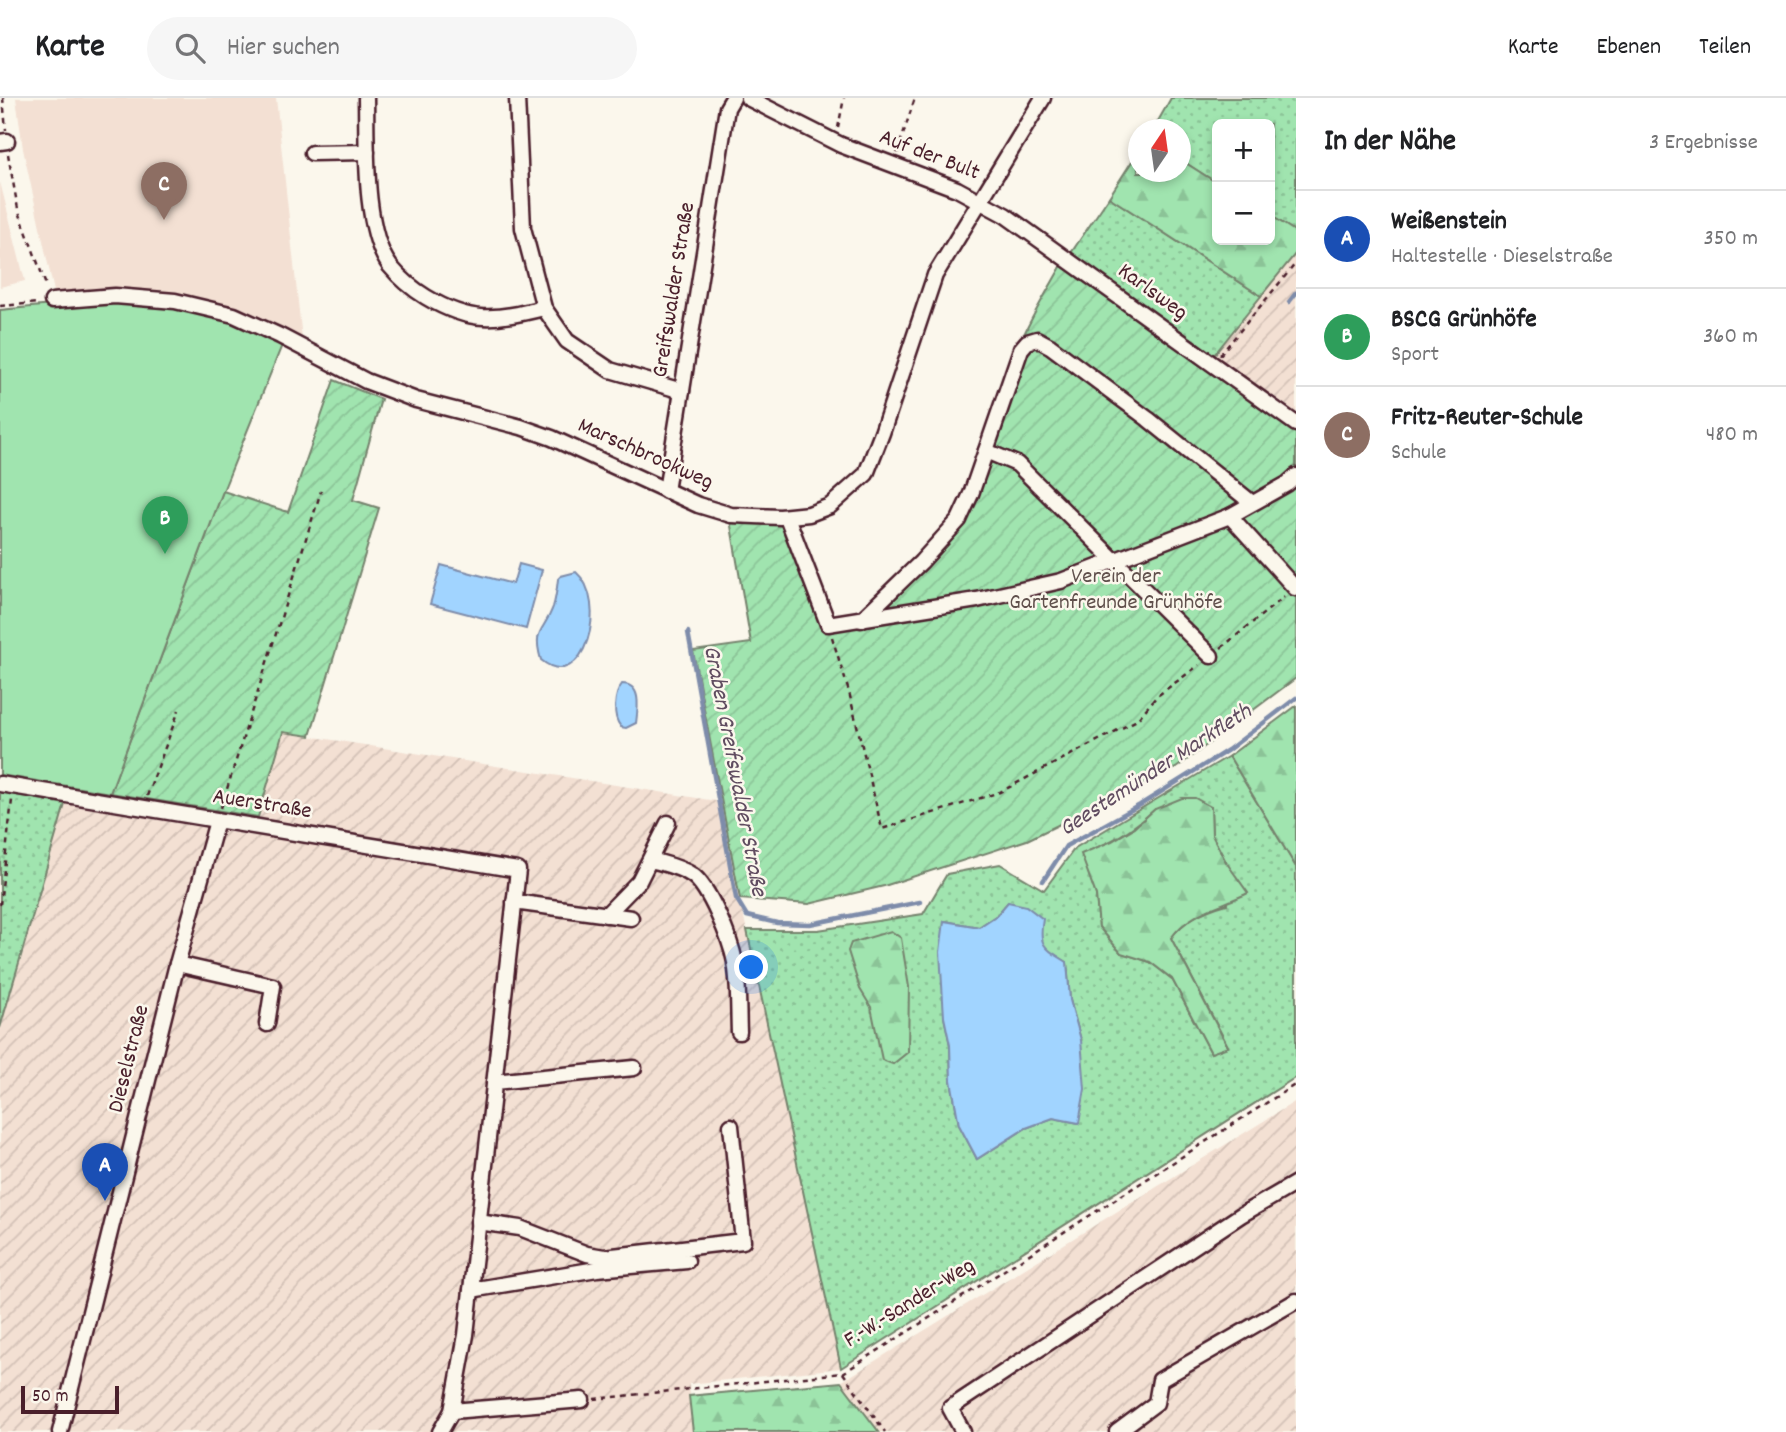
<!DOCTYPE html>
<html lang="de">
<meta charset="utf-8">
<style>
body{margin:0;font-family:Dekko,sans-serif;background:#f6f6f6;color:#202124}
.controls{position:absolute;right:21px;top:21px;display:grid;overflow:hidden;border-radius:10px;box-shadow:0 4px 10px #0003}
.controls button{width:63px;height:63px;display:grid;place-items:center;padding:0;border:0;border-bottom:2px solid #e0e0e0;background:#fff;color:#202124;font:35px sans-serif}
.compass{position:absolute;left:1128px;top:21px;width:63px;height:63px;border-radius:50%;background:#fff;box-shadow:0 4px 10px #0003;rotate:13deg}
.scale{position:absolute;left:21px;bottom:18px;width:98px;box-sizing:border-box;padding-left:7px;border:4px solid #4a1f2b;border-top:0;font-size:19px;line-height:24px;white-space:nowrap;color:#4a1f2b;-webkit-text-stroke:5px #fbf7ec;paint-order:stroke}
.you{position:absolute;left:752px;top:870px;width:24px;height:24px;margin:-18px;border:5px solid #fff;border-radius:50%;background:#1a73e8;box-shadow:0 0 0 10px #1a73e833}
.badge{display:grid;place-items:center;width:46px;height:46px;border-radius:50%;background:#111827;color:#fff;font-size:23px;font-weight:700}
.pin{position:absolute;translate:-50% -58px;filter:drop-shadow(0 2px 4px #0008)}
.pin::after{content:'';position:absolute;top:37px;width:24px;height:21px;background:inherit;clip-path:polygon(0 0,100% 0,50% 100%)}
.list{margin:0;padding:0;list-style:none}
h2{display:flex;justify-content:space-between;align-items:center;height:91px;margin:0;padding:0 28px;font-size:30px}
h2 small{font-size:23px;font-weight:400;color:#757577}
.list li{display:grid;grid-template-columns:46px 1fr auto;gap:21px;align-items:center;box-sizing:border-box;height:98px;padding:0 28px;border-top:2px solid #e0e0e0}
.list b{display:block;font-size:26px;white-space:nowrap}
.list p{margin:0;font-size:23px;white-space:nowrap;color:#757577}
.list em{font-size:23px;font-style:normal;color:#757577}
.icon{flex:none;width:38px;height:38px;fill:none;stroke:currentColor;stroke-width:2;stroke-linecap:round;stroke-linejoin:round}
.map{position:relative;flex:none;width:1296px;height:1334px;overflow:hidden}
header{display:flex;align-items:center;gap:42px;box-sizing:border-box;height:98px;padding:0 35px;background:#fff;border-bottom:2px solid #e0e0e0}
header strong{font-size:33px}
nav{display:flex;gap:38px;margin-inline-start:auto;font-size:24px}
.search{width:490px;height:63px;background:#f6f6f6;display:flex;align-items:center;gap:18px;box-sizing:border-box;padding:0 24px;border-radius:38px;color:#757577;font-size:26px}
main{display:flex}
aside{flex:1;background:#fff}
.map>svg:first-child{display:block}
.built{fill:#f3e0d3}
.industrial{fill:url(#industrial-furrows)}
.grass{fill:url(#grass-dots);stroke:#75826d;stroke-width:2;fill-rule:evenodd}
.forest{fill:url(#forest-firs);stroke:#75826d;stroke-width:2}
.garden{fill:url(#garden-furrows);stroke:#75826d;stroke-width:2}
.pitch{fill:#a0e4af;stroke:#75826d;stroke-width:2}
.water{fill:#a1d4ff;stroke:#7e8caa;stroke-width:2}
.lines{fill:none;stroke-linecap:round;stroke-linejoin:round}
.stream{stroke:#7e8caa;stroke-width:4.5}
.minor-casing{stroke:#4a1f2b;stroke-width:19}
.path{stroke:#4a1f2b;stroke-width:2.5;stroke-dasharray:5 5;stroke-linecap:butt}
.minor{stroke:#fbf7ec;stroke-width:14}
.labels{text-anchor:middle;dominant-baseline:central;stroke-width:5;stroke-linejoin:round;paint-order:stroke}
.street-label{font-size:23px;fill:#4a1f2b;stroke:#fbf7ec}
.park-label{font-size:23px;fill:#60504c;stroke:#fbf7ec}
.water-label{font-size:24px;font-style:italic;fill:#604c60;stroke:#fbf7ec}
</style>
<header>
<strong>Karte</strong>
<div class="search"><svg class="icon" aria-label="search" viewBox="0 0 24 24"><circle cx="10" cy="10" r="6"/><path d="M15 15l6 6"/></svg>Hier suchen</div>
<nav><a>Karte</a><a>Ebenen</a><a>Teilen</a></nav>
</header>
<main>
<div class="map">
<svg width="1296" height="1334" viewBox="0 0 1296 1334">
<defs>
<pattern id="industrial-furrows" width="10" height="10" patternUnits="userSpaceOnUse" patternTransform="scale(1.75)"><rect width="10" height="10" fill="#f3e0d3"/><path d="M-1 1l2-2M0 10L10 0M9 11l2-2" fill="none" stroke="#d2c0b5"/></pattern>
<pattern id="grass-dots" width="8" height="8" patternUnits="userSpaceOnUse" patternTransform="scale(1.75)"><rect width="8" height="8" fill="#a0e4af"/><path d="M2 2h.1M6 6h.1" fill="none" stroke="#8bc397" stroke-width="1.8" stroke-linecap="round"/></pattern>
<pattern id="forest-firs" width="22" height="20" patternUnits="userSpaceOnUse" patternTransform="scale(1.75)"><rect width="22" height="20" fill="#a0e4af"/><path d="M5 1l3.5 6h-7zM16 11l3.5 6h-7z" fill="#8bc397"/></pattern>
<pattern id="garden-furrows" width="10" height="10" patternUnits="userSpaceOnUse" patternTransform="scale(1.75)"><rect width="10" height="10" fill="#a0e4af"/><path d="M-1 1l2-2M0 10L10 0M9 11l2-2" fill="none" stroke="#8bc397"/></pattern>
</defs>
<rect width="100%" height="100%" fill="#fbf7ec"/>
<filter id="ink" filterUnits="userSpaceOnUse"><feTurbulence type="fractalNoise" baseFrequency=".0143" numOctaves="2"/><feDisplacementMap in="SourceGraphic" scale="14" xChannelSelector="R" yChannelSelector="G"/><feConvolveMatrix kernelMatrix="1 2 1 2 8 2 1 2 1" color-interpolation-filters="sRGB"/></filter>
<g filter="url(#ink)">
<g class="built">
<path d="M16,0H276L302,241L235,211L55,198L23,51Z"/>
<path d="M0,84L25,183L0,189Z"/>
</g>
<g class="industrial">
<path d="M1296,155V314L1214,257Z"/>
<path d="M283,634L722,704L740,801L841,1270L689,1286L693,1334H0V930L65,706L253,738Z"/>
<path d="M1296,1003V1334H879L841,1284Z"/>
</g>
<g class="grass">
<path d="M1171,0H1296V134L1270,117V26H1217V85L1181,62L1180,32H1153Z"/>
<path d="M1109,99L1261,198L1214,257L1071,155Z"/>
<path d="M1229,658L1296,769V979L841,1270L747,832H818L923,816L947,776L1000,766L1044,792L1075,750ZM1211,709L1212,737L1226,764L1227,806C1205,812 1184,821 1171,840L1228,948L1211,955L1172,881L1150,864L1121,855L1099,829L1096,797L1082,756C1113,743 1130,734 1155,711ZM1008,804L1040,838L1044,850L1067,864L1070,902L1081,942L1079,1025L1053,1020L1026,1030L977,1061L959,1027L951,982L950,947L944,919V823L979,829L997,817Z"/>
<path d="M0,694L65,706L0,930Z"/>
</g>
<g class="forest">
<path d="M1138,54V74H1180L1181,62L1217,85V142H1270V117L1296,134V155L1261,198L1109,99Z"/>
<path d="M1296,608V769L1229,658Z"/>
<path d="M1182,700H1195L1211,709L1212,737L1226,764L1248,795C1222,808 1189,814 1171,840L1228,949L1211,955L1172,881L1150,864L1121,855L1099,829L1096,797L1081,756L1112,743L1134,730L1155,711Z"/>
<path d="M891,833L901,840L909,889L908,954L893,966L882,962L871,909L860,891L848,853L851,845Z"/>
<path d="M841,1284L879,1334H693L689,1298Z"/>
</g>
<g class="garden">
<path d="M1062,167L1296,335V580L1176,670L1027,742L884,788L809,806L740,801L693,553L751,545L730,422L796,423L830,519L860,517C890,487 929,456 952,421C982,378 997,307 1015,257C1027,226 1045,197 1062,167Z"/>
<path d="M334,282L381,301L353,402L379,410L310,638L283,634L258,719L110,695L223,393L288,414Z"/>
</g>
<path class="pitch" d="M115,201L174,206L231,222L282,247L223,393L110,695L0,677V212Z"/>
<g class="water">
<path d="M519,466L542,472L526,531L430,506L441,467L513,486Z"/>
<path d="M576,474C610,503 584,598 541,562C532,531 544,534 553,509C556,500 557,490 558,481L561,478Z"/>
<path d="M622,586C642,586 638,610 636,625L626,630L621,629C612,619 614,596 622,586Z"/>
<path d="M1008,804L1026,808L1043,821C1038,849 1045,850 1067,864L1070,902L1081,942L1085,991L1079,1025L1053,1020L1026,1030L977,1061L959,1027L951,982L950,947L944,919L940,854L944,823L979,829L997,817Z"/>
</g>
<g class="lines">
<g class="stream">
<path d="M1289,204L1296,195"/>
<path d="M688,534L736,800L747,818L777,825L810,826L920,804"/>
<path d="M1043,783L1066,748L1140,707L1228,652L1296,600"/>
</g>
<defs>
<g id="minor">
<path d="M366,0C367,45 363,132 390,168C400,180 413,191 426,199C471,226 495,222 544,210"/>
<path d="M517,0L523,130L544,210L567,243L610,272L682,293"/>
<path d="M748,0L841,47L957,91L1005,117L1296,326"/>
<path d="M0,44L7,43"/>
<path d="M312,55L367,54"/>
<path d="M52,203L115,198L175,203L234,217L280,238L366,283L416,302L521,329L552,340L698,407L731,417L780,419L809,416L830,408L866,376L882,335L935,177L1043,0"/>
<path d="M986,353L1017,366L1211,558"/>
<path d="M666,393L727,10L733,0"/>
<path d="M1230,418L1295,490"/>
<path d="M787,419L828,526L977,502L1061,483L1230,418L1287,386L1296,378"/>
<path d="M861,522L921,464L959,422L971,396L1021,251L1027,244L1037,241L1050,248L1148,321L1252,405"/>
<path d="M0,686L518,772L466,1237L452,1313L440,1334"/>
<path d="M651,762C665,766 680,769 692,777C709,788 731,843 735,864C739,886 738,911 739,934"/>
<path d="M514,804L631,820"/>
<path d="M606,817L639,783L668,725"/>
<path d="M177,866L273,888L267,926"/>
<path d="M494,984L634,970"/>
<path d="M478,1124L520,1130L587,1156L604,1159L743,1143L731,1028"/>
<path d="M471,1192L597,1171L687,1163"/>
<path d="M452,1313L582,1302"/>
<path d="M60,1334L177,866L217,723"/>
<path d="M963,1334L950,1310L1241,1117L1296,1085"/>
<path d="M1117,1334L1156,1305L1160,1282L1296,1203"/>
</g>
</defs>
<use href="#minor" class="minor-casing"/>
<g class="path">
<path d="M3,0L6,32"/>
<path d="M838,30L844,0"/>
<path d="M897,55L915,0"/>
<path d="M8,56L18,111L47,190"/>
<path d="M0,208L39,205"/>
<path d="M1220,257L1296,165"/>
<path d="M832,539L849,594L882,731L1000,694L1137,622L1156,599L1199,567"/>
<path d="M1221,550L1284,499"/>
<path d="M147,698L179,612"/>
<path d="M221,710L321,393"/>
<path d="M0,807L12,702"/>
<path d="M843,1275L885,1334"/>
<path d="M594,1301L843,1275L1296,986"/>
</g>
<use href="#minor" class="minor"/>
</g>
</g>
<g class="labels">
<g class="street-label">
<text transform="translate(929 58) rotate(21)">Auf der Bult</text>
<text transform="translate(675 192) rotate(-81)">Greifswalder Straße</text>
<text transform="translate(1152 195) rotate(36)">Karlsweg</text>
<text transform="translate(645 357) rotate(24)">Marschbrookweg</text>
<text transform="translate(262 707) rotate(9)">Auerstraße</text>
<text transform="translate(130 961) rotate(-76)">Dieselstraße</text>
<text transform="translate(910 1206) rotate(-32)">F.-W.-Sander-Weg</text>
</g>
<g class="park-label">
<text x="1116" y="479">Verein der<tspan x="1116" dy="26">Gartenfreunde Grünhöfe</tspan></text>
</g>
<g class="water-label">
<text transform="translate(734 673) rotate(79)">Graben Greifswalder Straße</text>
<text transform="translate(1156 673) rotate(-33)">Geestemünder Markfleth</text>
</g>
</g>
</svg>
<div class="controls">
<button>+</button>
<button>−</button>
</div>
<svg class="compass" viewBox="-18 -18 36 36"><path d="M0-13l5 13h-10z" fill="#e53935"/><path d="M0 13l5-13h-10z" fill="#757577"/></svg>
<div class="scale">50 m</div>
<div class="you"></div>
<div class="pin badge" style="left:105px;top:1103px;background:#1a4fb4">A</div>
<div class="pin badge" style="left:165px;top:456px;background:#2e9e5b">B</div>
<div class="pin badge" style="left:164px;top:122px;background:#8d6e63">C</div>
</div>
<aside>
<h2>In der Nähe<small>3 Ergebnisse</small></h2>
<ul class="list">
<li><span class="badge" style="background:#1a4fb4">A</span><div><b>Weißenstein</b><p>Haltestelle · Dieselstraße</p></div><em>350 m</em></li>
<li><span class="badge" style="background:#2e9e5b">B</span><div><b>BSCG Grünhöfe</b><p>Sport</p></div><em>360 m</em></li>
<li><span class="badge" style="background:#8d6e63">C</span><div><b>Fritz-Reuter-Schule</b><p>Schule</p></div><em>480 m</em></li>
</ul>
</aside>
</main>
